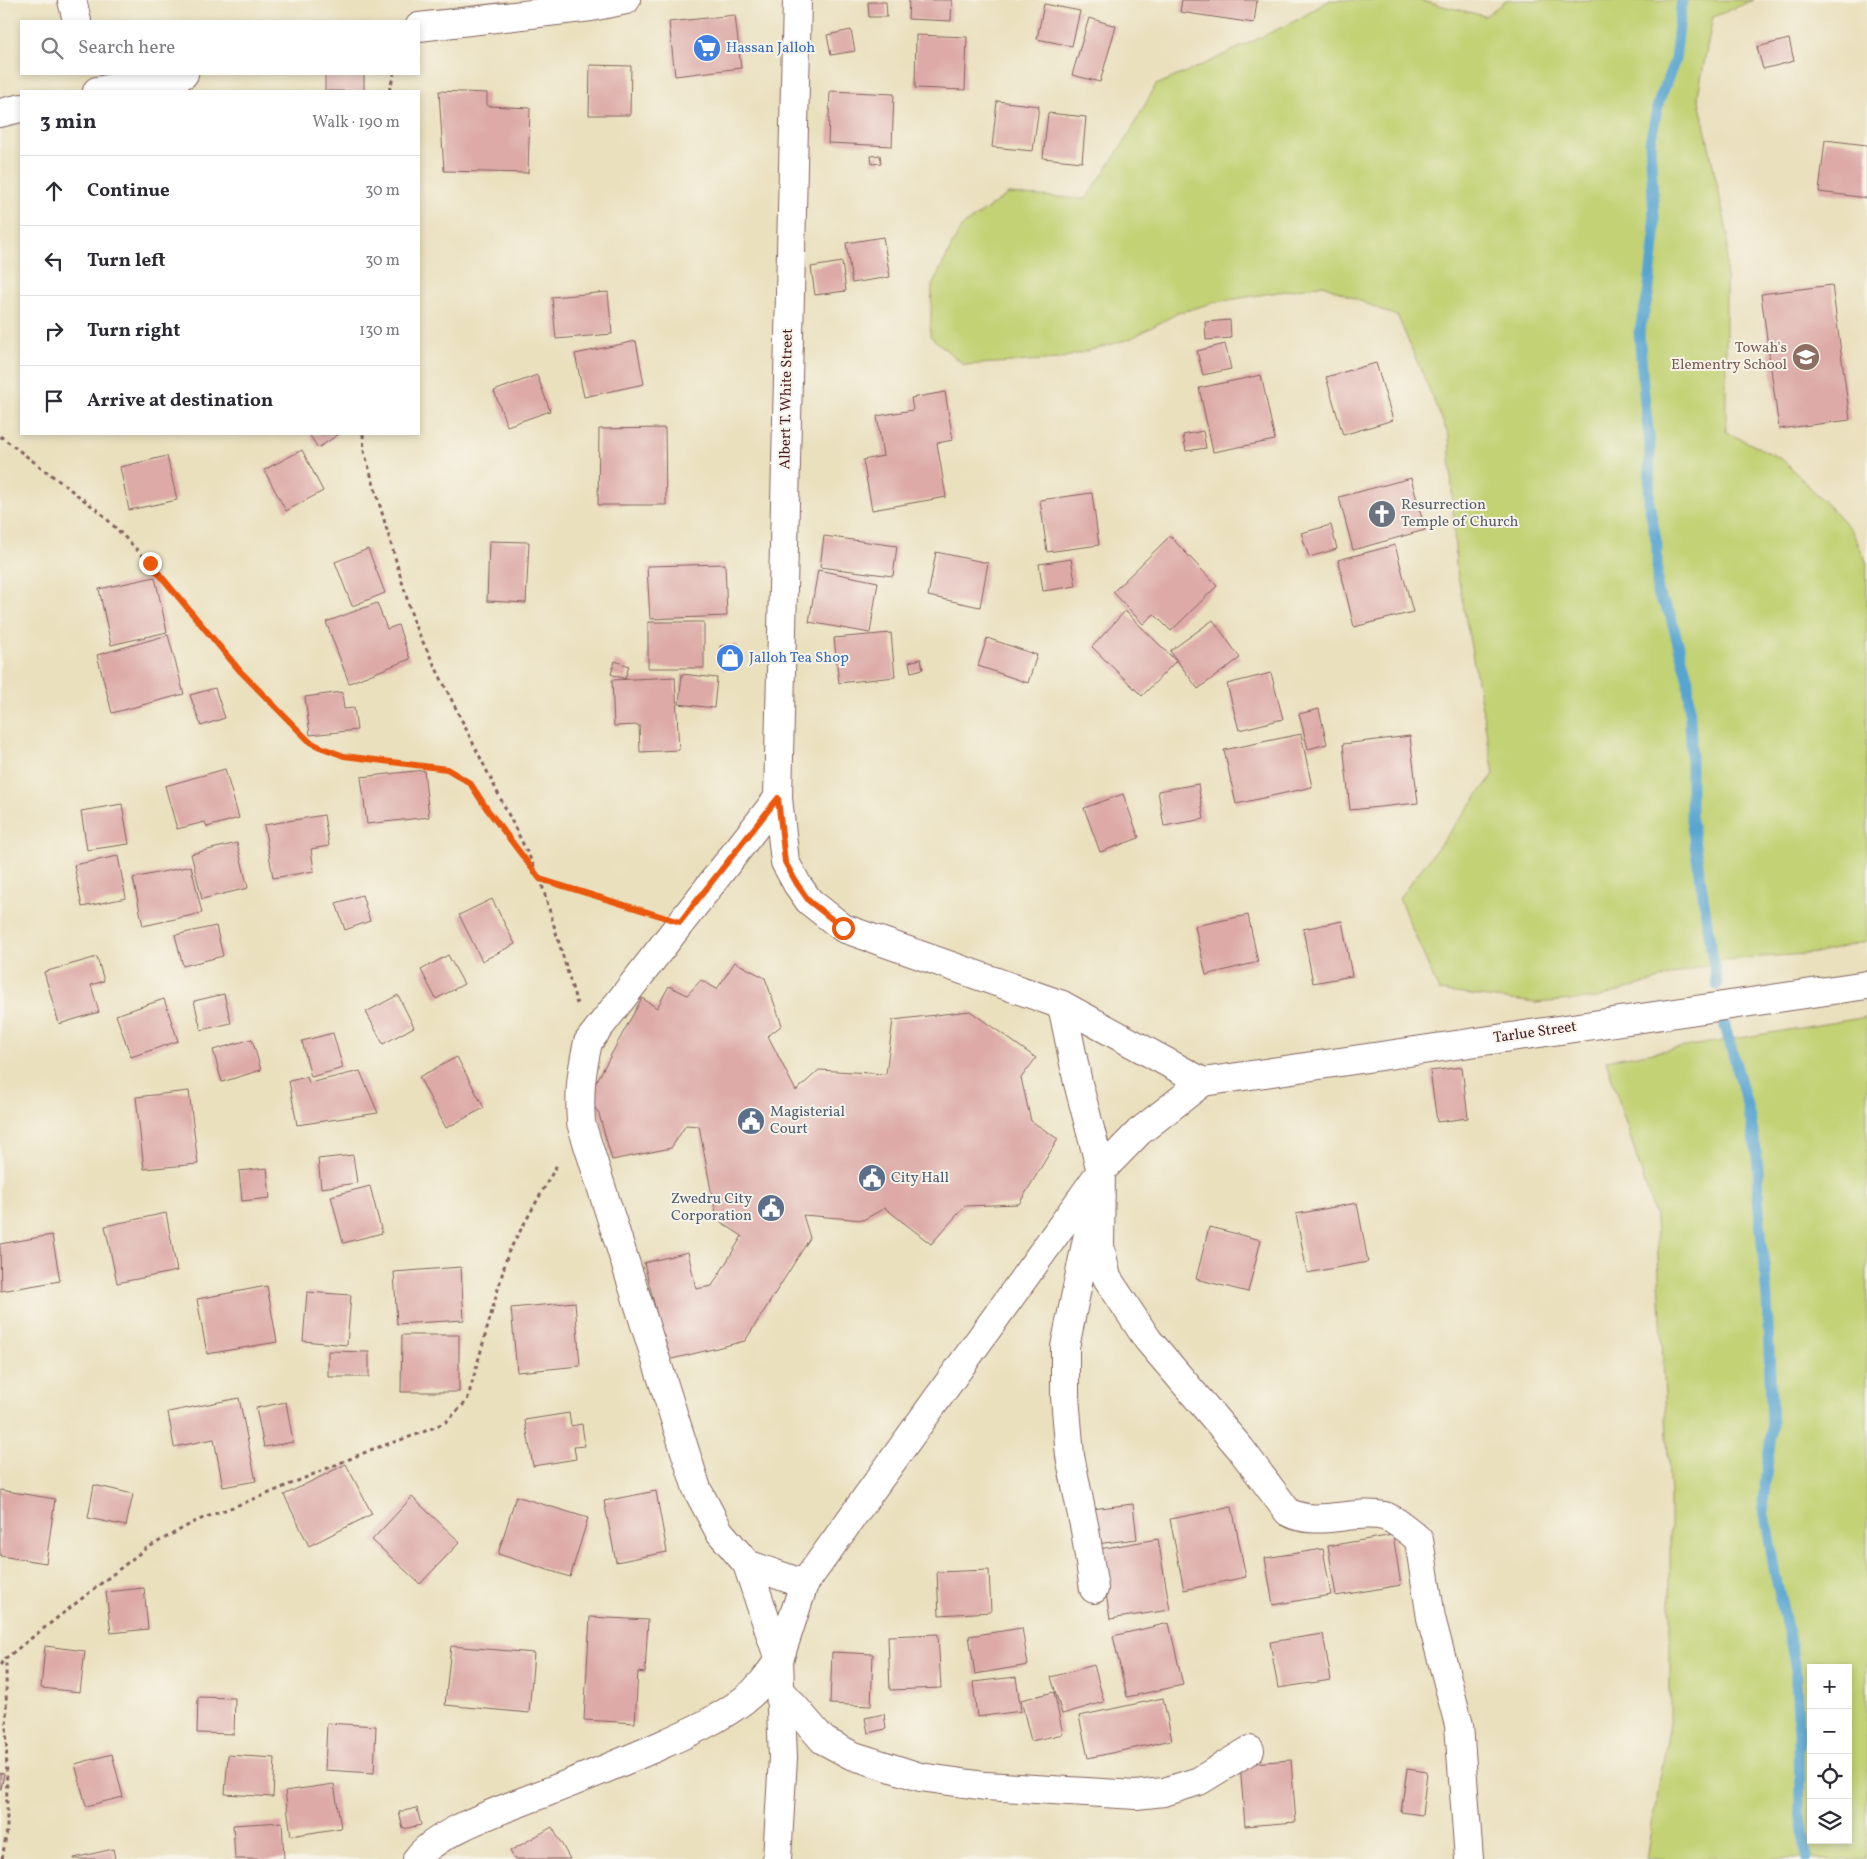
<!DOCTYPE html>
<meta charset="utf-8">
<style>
body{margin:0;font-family:Vollkorn,serif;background:#f2f2f3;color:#2b2b33}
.controls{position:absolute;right:15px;bottom:15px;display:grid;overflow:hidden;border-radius:0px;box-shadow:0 2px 8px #0003}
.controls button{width:45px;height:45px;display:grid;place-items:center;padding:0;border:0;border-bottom:1px solid #e1e1e2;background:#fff;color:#2b2b33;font:25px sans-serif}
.stop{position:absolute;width:15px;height:15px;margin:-11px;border:4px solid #ea580c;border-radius:50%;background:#fff}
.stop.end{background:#ea580c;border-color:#fff;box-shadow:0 1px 5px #0008}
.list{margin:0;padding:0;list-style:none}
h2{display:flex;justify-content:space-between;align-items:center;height:65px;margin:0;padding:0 20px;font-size:21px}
h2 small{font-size:16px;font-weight:400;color:#7c7c81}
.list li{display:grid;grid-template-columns:32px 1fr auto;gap:15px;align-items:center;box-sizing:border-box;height:70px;padding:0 20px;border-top:1px solid #e1e1e2}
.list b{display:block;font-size:19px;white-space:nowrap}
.list em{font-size:16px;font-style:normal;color:#7c7c81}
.icon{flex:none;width:28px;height:28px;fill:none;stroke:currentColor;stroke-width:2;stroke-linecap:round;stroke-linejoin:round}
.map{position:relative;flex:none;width:1867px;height:1859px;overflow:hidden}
.search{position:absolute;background:#fff;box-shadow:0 2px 8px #0003;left:20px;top:20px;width:400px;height:55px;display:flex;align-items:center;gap:12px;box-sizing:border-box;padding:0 18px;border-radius:0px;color:#7c7c81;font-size:19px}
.panel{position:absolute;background:#fff;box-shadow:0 2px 8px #0003;left:20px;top:90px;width:400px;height:345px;border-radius:0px}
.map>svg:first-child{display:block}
.green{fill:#c2d275;stroke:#867850;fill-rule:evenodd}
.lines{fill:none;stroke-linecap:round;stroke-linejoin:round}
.stream{stroke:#57a4d0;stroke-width:11}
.building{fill:#ddaaa7}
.minor-casing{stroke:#82635e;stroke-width:30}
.path{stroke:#82635e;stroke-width:3;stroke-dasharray:4 4;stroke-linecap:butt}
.minor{stroke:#fff;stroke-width:28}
.route{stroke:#ea580c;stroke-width:6}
.labels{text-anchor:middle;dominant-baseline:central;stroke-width:4;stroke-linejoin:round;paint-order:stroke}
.shop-label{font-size:15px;fill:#366cbe;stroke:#f7f3e8;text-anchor:start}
.education-label{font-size:15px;fill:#785e54;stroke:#f7f3e8;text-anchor:end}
.street-label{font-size:15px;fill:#4a1f2b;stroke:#f7f3e8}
.worship-label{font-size:15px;fill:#5b616d;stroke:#f7f3e8;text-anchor:start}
.service-label{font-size:15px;fill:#4e5e75;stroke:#f7f3e8;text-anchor:start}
</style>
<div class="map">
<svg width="1867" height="1859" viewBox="0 0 1867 1859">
<rect width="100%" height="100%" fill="#f7f3e8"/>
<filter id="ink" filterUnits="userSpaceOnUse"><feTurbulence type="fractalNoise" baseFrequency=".02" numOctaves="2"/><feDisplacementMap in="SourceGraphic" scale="10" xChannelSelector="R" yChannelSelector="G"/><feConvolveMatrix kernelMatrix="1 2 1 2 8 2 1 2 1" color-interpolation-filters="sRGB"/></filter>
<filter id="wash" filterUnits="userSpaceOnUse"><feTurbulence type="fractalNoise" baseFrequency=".0096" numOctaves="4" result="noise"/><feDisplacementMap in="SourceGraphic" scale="20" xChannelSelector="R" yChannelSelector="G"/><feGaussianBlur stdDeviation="1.12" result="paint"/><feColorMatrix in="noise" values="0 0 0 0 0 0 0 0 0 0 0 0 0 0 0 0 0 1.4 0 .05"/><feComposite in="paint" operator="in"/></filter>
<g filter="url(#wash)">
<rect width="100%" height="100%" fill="#eae0be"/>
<g class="green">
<path d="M1330,0H1418L1485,16L1507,0H1754L1713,17L1698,95L1728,236L1726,262V432L1782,459L1851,529L1867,563V941L1819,953L1722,960L1597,998L1536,1003L1439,991L1399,898L1494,774L1456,565L1449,436L1398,317L1323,285L1216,302L1178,313L1130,339L1059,359L964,365L930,336L932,286L961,227L1008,194L1086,199L1125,141L1156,85L1207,63L1297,20Z"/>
<path d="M1867,1017V1859H1646L1670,1723V1497L1656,1219L1606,1060ZM1811,1668H1848V1840H1811Z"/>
</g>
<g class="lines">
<g class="stream">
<path d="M1682,0L1675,60L1659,101L1650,142L1655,236L1648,295L1639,333L1644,395L1650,445L1649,503L1657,545V593L1670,614L1688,680L1691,741V820L1717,985"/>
<path d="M1724,1023C1738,1074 1763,1145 1758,1198L1767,1299L1772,1427L1763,1502L1775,1574L1795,1663L1799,1733L1800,1812L1807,1859"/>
</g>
</g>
<g id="blocks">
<g class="building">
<path d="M909,0H952L951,21L908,19Z"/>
<path d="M1182,0H1257L1254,23L1180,12Z"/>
<path d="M868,2H886L887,17H869Z"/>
<path d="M1044,4L1080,11L1072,46L1037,39Z"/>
<path d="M735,15L741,68L675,76L669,22Z"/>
<path d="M1089,18L1116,26L1100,82L1072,75Z"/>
<path d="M851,30L855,51L831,55L827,35Z"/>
<path d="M916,35L967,37L965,90L915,88Z"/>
<path d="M1789,39L1794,61L1763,69L1757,47Z"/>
<path d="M590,65L631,66L630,115H589Z"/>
<rect x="325" y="74" width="39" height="17"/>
<path d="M439,91L487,93V106L530,108L528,173L444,171Z"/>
<path d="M830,91L894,94L892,146L828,143Z"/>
<path d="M997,101L1039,106L1033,151L992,147Z"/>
<path d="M1048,113L1086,117L1082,162L1043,158Z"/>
<path d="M1825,140L1867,145V198L1819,192Z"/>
<path d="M880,155L881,163L872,164L871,156Z"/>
<path d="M883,237L890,277L852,283L846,243Z"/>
<path d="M842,262L846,291L815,295L811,267Z"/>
<path d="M1832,285L1850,420L1779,429L1761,294Z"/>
<path d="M608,292L612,334L556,339L552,297Z"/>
<path d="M1230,320L1231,338L1206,340L1205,322Z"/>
<path d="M636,341L644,384L584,397L575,354Z"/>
<path d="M1225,344L1231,369L1203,375L1197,351Z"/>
<path d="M1376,363L1393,420L1343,435L1326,377Z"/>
<path d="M537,375L550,411L507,426L494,391Z"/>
<path d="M1261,375L1275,440L1213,452L1199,388Z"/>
<path d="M945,392L953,440L937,443L946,497L872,510L863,460L883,456L877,416L913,410L911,398Z"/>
<path d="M665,428L666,505H598L599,429Z"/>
<path d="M1203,431L1206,448L1186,451L1183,435Z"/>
<path d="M309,434H339L318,448Z"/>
<path d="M302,450L323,491L286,511L264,470Z"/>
<path d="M167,456L177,500L129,510L120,467Z"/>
<path d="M1411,478L1425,530L1353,550L1339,497Z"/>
<path d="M1092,493L1099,545L1047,552L1040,500Z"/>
<path d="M1331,525L1337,549L1309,557L1301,533Z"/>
<path d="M824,536L897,546L893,576L820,567Z"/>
<path d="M1170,536L1217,586L1171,631L1154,614L1143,624L1113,592Z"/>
<path d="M489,541L529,542L526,603L487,601Z"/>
<path d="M1395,545L1413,612L1354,627L1338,560Z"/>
<path d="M368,549L385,593L352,606L335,562Z"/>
<path d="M936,552L988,563L980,607L928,596Z"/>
<path d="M1071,559L1076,586L1043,591L1039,564Z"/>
<path d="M725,564L727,616L650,619L647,566Z"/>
<path d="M818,570L878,582L870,633L809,622Z"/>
<path d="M155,577L167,632L111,645L99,589Z"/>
<path d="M377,603L387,629L398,625L410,659L349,683L326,622Z"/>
<path d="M1125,611L1176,661L1142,696L1092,647Z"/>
<path d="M1213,620L1240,658L1198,689L1170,651Z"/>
<rect x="648" y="622" width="56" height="46"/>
<path d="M891,633L895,677L839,683L834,638Z"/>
<path d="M168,635L184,694L112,713L97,655Z"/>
<path d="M987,638L1037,655L1028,683L978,666Z"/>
<path d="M737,644L739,668L722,670L720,646Z"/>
<path d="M921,659L923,669L911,672L909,662Z"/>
<path d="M615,661L629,666L625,679L611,674Z"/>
<path d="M1271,673L1283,719L1239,730L1227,684Z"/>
<path d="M682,674L717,678L714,708L679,704Z"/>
<path d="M675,677L679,750L640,752L639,725L614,726L612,680Z"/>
<path d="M215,688L225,718L201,726L190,695Z"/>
<path d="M342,692L344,709L354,708L357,730L310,735L305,697Z"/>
<path d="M1319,709L1327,744L1308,749L1299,714Z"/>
<path d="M1301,734L1312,787L1236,804L1224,750Z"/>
<path d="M1410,736L1418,803L1350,810L1343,744Z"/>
<path d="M225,769L239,818L207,827L205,822L177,829L165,786Z"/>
<path d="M424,770L429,817L367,824L361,777Z"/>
<path d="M1198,784L1204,819L1164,826L1158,791Z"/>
<path d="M1123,794L1139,838L1100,852L1084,808Z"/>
<path d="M122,804L129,844L87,850L81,811Z"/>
<path d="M324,815L329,846L311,849L314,871L273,878L264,825Z"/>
<path d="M237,843L248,888L202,899L191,854Z"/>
<path d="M118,856L126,898L82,907L74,865Z"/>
<path d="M191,866L202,913L143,926L133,878Z"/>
<path d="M362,895L370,921L345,930L336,903Z"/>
<path d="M492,899L515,944L482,961L459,915Z"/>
<path d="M1248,915L1258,962L1206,975L1195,926Z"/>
<path d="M1342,921L1352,976L1313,983L1303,929Z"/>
<path d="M216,926L223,956L183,966L175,935Z"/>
<path d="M448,955L464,984L436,999L421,970Z"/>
<path d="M97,957L104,981L91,985L99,1012L59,1024L44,972Z"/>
<path d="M735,962L765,978L782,1025L768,1036L796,1091L819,1070L886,1074L893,1020L970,1011L1036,1058L1021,1078L1031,1121L1058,1139L1019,1204L965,1206L931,1244L885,1208L863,1220L803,1215L810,1238L745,1341L668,1360L644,1263L688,1252L696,1289L712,1286L742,1236L718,1220L712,1196L699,1126L686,1125L671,1148L612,1160L599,1114L588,1097L642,998L657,1008L669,986L687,995L701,980L717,989Z"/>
<path d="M224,994L231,1023L201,1030L194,1001Z"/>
<path d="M398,995L414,1027L383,1044L366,1012Z"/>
<path d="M164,999L178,1041L131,1057L116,1015Z"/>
<path d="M333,1033L343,1068L311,1077L302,1041Z"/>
<path d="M252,1039L261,1070L222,1082L213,1050Z"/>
<path d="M457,1057L484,1108L446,1128L419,1077Z"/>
<path d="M1462,1067L1468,1118L1437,1122L1430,1071Z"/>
<path d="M360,1071L378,1113L297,1125L289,1081L307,1077L309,1083Z"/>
<path d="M189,1091L198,1164L144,1169L136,1097Z"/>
<path d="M353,1155L357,1183L321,1188L318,1159Z"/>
<path d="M267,1168L270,1198L242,1201L239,1171Z"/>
<path d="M370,1186L382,1233L343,1243L331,1196Z"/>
<path d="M1357,1203L1368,1262L1307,1273L1296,1214Z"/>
<path d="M166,1213L177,1271L117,1283L105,1226Z"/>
<path d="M1209,1227L1261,1240L1248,1292L1196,1279Z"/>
<path d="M52,1235L60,1281L1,1291L0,1244Z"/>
<path d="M461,1267L464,1320L397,1324L394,1272Z"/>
<path d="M267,1286L277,1342L207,1354L197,1299Z"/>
<path d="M307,1292L351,1295L347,1345L303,1341Z"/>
<path d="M575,1302L580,1366L517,1372L511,1308Z"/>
<path d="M402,1335H459V1392H401Z"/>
<path d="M328,1351L369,1352V1377H328Z"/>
<path d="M239,1398L256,1481L223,1487L214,1439L174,1447L168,1412Z"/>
<path d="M286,1402L293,1442L264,1447L256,1408Z"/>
<path d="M569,1413L571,1426L582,1424L585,1446L574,1447L576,1459L533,1466L525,1420Z"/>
<path d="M346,1464L372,1514L309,1546L284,1495Z"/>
<path d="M94,1485L133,1494L126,1526L88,1518Z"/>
<path d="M0,1490L55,1499L46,1563L0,1556Z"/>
<path d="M656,1491L667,1552L616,1562L604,1501Z"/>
<path d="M516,1496L588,1518L570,1577L498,1554Z"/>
<path d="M412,1497L460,1542L420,1584L372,1540Z"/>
<path d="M1133,1504L1137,1539L1096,1544L1092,1509Z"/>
<path d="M1232,1507L1246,1577L1184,1590L1170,1519Z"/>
<path d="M1393,1535L1401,1585L1336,1596L1328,1546Z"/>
<path d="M1158,1539L1170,1610L1110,1619L1099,1549Z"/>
<path d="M1323,1549L1331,1595L1273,1605L1265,1558Z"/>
<path d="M989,1570L991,1612L939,1615L937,1572Z"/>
<path d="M144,1588L148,1629L111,1633L106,1592Z"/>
<path d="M590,1617L648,1620L645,1673L638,1672L635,1723L584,1720Z"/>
<path d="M1169,1623L1183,1685L1127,1697L1113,1636Z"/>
<path d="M1022,1628L1028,1665L975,1674L969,1636Z"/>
<path d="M938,1634L941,1688L890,1690L888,1636Z"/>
<path d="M1323,1634L1331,1680L1278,1688L1270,1642Z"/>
<path d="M45,1646L85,1651L80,1692L41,1688Z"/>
<path d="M451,1646L534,1653L529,1713L445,1705Z"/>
<path d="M832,1652L873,1654L871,1706L830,1704Z"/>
<path d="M1094,1665L1104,1702L1062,1714L1051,1677Z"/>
<path d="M1016,1677L1021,1711L977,1717L973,1682Z"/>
<path d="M1054,1692L1063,1734L1031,1741L1021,1700Z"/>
<path d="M198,1697L235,1698L234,1734L197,1733Z"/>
<path d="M1163,1698L1172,1740L1088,1758L1079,1716Z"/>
<path d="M884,1714L886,1729L868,1733L865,1718Z"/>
<path d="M327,1723L376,1726L374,1773L325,1770Z"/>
<path d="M112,1754L123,1797L86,1806L75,1764Z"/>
<path d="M228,1755L275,1758L273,1797L225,1794Z"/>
<path d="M1291,1760L1296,1822L1245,1826L1240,1764Z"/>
<path d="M1407,1769L1427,1772L1422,1815L1401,1812Z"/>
<path d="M0,1773L4,1774L1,1789H0Z"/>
<path d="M334,1784L341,1828L291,1836L285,1791Z"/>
<path d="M417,1808L421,1825L403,1829L399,1812Z"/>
<path d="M282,1822L284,1859H235L233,1825Z"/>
<path d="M552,1827L570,1859H514L510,1851Z"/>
<path d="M113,1849L115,1859H74V1858Z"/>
</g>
</g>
</g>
<g filter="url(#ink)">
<use href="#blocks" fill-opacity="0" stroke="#82635e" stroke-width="1"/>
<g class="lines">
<defs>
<g id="minor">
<path d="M72,0L77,21"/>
<path d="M797,0L778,798L785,862L797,884L809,901L843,928L1062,1005L1203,1082"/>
<path d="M419,27L591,7L626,0"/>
<path d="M97,91L184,74"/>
<path d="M0,113L21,108"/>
<path d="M1062,1005L1078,1083L1101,1171L1100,1246L1107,1278L1148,1340L1240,1448L1288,1512C1317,1528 1353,1509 1384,1516C1393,1518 1412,1533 1419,1540L1431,1618L1459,1725L1469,1859"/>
<path d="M1203,1082L1867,985"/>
<path d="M1090,1224L1065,1347V1397L1070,1456L1085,1530L1094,1589"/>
<path d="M804,1584L1101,1171L1139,1132L1203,1082"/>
<path d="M780,1690L823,1740L851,1755L920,1777L985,1786L1136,1795L1164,1792L1199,1781L1250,1750"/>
<path d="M417,1859C434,1835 488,1815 516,1804C561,1787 606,1769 650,1750C683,1735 715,1722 744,1700C759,1689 769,1674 779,1660L747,1564"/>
<path d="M777,1859L783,1758L779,1660L804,1584L747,1564L719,1531L697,1489L581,1123C579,1091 581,1074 588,1042L778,798"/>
</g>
</defs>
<use href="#minor" class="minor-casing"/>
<g class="path">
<path d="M389,91L394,74"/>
<path d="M363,434L364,451L415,626L536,870"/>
<path d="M0,436L101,513L150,563L240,671L310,742L319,747L344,756L447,769L470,783L487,809L540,879L649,912"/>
<path d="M540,878L577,1004"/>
<path d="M0,1665L6,1658L145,1549L196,1521L267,1494L373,1449L421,1433L446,1422L467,1401L508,1253L558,1163"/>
<path d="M2,1859L7,1831L6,1659"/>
</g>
<use href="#minor" class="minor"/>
</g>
</g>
<g class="lines" filter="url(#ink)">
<path class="route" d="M150,563L240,671L310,742L320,747L344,756L447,769L470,783L487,809L540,879L680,922L778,798L785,862L797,884L809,901L843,928"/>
</g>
<defs>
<symbol id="supermarket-disc" viewBox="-11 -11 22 22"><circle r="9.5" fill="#3f7fe0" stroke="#f7f3e8"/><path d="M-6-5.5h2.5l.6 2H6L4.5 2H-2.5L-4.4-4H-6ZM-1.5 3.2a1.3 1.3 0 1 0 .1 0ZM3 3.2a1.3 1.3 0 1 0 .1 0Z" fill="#fff"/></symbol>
<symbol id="school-disc" viewBox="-11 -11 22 22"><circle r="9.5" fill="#8d6e63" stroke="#f7f3e8"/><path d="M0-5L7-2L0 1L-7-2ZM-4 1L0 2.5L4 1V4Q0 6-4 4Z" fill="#fff"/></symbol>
<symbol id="church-disc" viewBox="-11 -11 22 22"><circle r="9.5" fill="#6b7280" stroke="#f7f3e8"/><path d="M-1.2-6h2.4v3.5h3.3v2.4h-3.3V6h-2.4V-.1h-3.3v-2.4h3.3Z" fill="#fff"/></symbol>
<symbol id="shop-disc" viewBox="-11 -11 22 22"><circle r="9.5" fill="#3f7fe0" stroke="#f7f3e8"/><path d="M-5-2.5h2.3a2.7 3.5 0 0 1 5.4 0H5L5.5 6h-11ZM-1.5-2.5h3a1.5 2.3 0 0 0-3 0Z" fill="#fff"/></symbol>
<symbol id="civic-disc" viewBox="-11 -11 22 22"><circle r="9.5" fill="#5c6f8a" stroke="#f7f3e8"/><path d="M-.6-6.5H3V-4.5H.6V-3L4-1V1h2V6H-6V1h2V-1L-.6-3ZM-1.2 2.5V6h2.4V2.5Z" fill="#fff"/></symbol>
</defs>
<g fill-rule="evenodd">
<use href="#supermarket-disc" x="691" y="32" width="32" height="32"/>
<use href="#school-disc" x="1790" y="341" width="32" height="32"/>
<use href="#church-disc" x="1366" y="498" width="32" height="32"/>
<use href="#shop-disc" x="714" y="642" width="32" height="32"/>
<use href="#civic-disc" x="735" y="1105" width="32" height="32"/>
<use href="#civic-disc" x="856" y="1162" width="32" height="32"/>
<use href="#civic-disc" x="755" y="1192" width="32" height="32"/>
</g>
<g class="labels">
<g class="shop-label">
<text x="726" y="48">Hassan Jalloh</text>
<text x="749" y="658">Jalloh Tea Shop</text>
</g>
<g class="education-label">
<text x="1787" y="348">Towah's<tspan x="1787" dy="17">Elementry School</tspan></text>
</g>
<g class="street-label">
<text transform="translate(787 399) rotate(-89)">Albert T. White Street</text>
<text transform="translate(1535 1033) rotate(-8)">Tarlue Street</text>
</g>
<g class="worship-label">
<text x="1401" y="505">Resurrection<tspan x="1401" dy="17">Temple of Church</tspan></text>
</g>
<g class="service-label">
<text x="770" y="1112">Magisterial<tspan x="770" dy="17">Court</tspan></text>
<text x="891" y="1178">City Hall</text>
<text x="752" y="1199" text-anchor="end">Zwedru City<tspan x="752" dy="17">Corporation</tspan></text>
</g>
</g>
</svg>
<div class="controls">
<button>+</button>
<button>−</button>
<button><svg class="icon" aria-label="locate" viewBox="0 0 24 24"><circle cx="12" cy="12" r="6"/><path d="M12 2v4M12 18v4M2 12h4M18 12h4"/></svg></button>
<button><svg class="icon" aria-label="layers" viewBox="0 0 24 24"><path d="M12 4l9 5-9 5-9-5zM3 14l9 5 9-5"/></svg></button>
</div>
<div class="stop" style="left:843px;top:928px"></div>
<div class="stop end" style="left:150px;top:563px"></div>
<div class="search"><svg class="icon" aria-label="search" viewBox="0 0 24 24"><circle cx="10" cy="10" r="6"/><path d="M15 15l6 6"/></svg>Search here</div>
<section class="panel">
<h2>3 min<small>Walk · 190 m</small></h2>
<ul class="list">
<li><svg class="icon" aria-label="ahead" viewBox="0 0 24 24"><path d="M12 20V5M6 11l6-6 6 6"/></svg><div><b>Continue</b></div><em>30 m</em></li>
<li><svg class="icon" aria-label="left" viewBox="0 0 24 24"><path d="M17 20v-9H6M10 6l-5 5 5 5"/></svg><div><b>Turn left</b></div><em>30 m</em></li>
<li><svg class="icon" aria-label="right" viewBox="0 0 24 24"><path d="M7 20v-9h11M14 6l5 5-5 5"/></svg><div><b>Turn right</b></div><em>130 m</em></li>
<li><svg class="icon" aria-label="arrive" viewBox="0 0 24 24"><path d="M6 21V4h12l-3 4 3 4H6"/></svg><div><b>Arrive at destination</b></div></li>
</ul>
</section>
</div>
